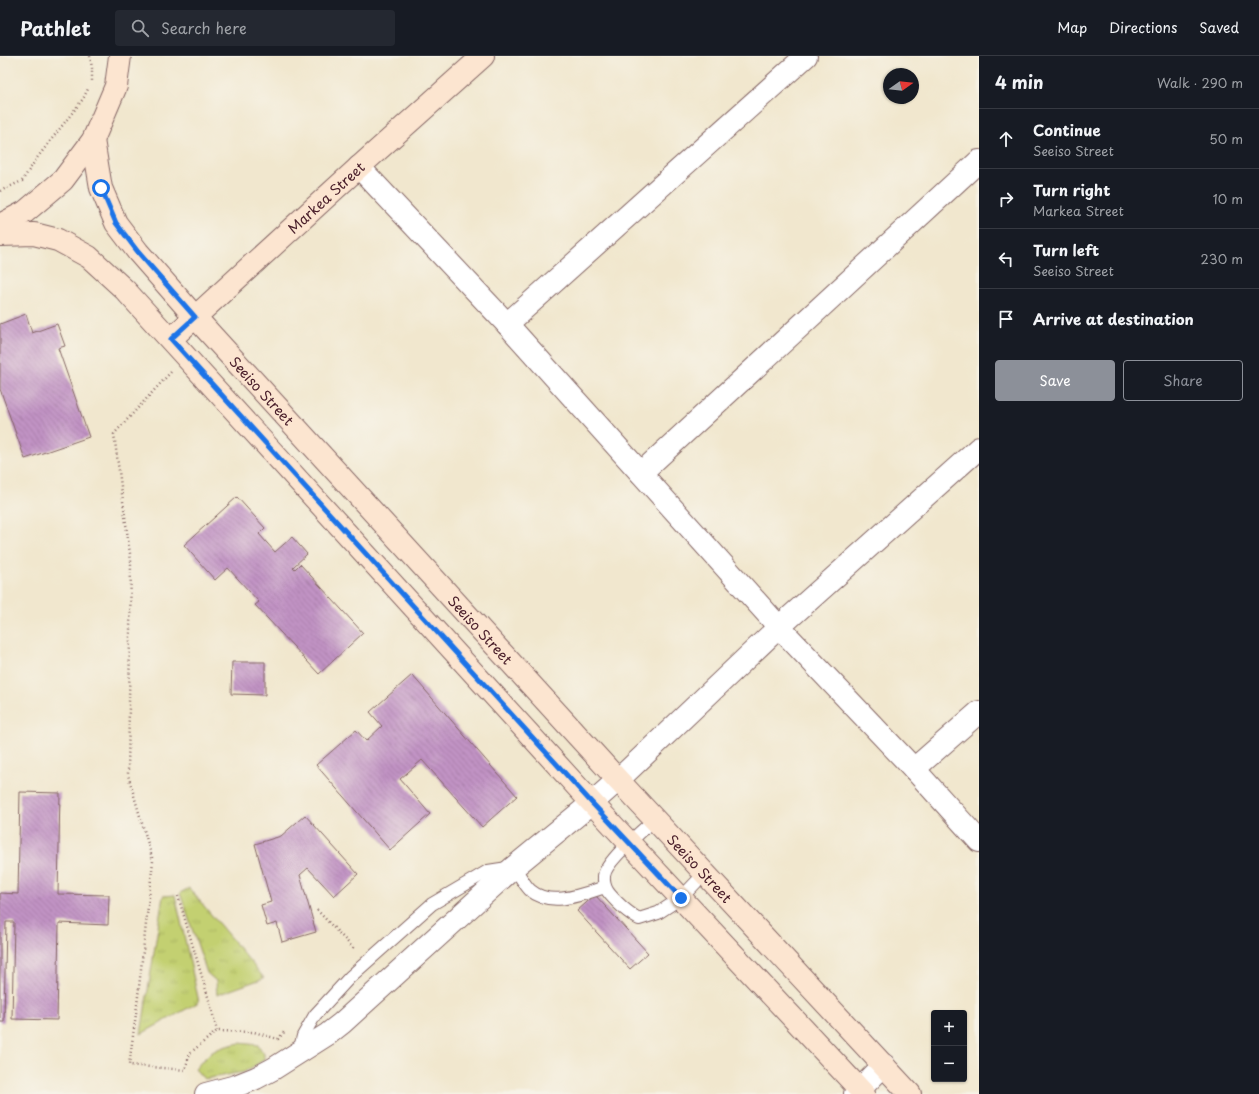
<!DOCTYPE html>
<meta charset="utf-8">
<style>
body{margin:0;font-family:"Playpen Sans",sans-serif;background:#242831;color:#f1f3f6}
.controls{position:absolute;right:12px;bottom:12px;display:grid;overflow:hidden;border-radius:4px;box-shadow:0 1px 3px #0004}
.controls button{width:36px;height:36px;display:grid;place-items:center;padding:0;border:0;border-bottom:1px solid #363941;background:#171b24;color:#f1f3f6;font:20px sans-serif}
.compass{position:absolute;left:883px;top:12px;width:36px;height:36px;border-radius:50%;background:#171b24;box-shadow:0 1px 3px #0004;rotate:75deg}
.stop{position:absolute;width:12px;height:12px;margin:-9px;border:3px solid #1a73e8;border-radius:50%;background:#fff}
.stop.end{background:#1a73e8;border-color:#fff;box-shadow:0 1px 4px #0008}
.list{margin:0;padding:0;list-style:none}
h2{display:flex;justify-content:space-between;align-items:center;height:52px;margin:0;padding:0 16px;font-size:17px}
h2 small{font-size:13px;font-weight:400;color:#9ea1a6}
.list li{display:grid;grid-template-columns:26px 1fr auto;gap:12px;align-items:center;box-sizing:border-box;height:60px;padding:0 16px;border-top:1px solid #363941}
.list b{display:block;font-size:15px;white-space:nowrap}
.list p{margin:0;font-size:13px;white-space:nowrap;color:#9ea1a6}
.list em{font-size:13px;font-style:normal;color:#9ea1a6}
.actions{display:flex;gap:8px;padding:12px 16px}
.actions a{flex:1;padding:9px 0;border:1px solid #8c9099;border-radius:4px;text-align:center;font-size:14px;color:#8c9099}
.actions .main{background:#8c9099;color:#fff}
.icon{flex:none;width:22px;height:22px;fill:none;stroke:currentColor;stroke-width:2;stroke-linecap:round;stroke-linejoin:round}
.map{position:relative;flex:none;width:979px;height:1038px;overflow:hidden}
header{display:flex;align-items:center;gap:24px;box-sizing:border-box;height:56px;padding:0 20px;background:#171b24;border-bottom:1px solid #363941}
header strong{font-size:19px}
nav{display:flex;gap:22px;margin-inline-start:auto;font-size:14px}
.search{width:280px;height:36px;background:#242831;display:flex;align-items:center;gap:10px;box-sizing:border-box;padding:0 14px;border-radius:4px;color:#9ea1a6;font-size:15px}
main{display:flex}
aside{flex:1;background:#171b24}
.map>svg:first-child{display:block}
.grass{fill:url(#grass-tufts);stroke:#86784e}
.building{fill:url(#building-back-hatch)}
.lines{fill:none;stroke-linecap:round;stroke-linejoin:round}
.lane-casing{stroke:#846564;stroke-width:14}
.street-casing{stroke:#846564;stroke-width:24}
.secondary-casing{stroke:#846564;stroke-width:24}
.path{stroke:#846564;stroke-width:2.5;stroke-dasharray:1 3;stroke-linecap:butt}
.lane{stroke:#fff;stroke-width:12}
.street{stroke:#fff;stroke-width:22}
.secondary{stroke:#fce5d0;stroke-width:22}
.route{stroke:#1a73e8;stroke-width:5}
.labels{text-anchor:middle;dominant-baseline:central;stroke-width:4;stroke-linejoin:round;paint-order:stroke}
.street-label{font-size:14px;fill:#4a1f2b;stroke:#f7f3e8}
</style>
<header>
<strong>Pathlet</strong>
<div class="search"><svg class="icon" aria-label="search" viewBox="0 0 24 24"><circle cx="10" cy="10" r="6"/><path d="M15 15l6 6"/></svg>Search here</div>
<nav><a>Map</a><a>Directions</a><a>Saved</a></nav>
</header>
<main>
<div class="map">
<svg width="979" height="1038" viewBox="0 0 979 1038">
<defs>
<pattern id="grass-tufts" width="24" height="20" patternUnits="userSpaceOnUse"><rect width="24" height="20" fill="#c3d071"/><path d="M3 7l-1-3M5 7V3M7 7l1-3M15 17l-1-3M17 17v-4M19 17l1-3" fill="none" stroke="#a9b262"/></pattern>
<pattern id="building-back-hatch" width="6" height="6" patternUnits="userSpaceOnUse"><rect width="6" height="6" fill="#c193c4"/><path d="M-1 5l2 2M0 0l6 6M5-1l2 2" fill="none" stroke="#9f779f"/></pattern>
</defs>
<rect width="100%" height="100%" fill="#f7f3e8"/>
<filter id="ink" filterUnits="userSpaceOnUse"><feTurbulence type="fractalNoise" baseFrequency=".025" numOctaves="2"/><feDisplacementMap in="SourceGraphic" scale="8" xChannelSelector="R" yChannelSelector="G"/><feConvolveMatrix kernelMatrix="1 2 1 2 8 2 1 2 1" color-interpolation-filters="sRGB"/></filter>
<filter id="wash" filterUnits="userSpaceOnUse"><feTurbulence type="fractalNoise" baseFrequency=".012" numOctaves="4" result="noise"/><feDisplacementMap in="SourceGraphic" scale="16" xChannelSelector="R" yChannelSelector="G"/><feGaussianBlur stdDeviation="0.9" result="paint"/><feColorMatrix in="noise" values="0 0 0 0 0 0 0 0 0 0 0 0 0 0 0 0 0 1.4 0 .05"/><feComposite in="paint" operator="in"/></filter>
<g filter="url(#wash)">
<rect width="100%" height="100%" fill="#f1e7ce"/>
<g class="grass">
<path d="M189,832L264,922L217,939L216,925L207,917L180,837Z"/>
<path d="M175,839L199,946L141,978L163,840Z"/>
<path d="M240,987L258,989L264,998V1004L244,1016L204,1023L195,1013C211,994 216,992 240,987Z"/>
</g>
<g id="blocks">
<g class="building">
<path d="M26,258L32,277L57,268L65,290L58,292L89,381L25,403L0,333V268Z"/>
<path d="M237,441L265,472L259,478L275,496L292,481L307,498L293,511L295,513L300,508L363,577L319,618L255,549L259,546L228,512L215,524L184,489Z"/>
<path d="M232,606H265V639L231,638Z"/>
<path d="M412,619L517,740L482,771L422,704L400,723L430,758L390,794L316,709L356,674L366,685L382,670L370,656Z"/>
<path d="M20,736L60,737L58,838L109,839L108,869L59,867L57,964L12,963L14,866H6L4,966H0V837L18,838Z"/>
<path d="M305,759L358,818L334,840L308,812L300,819L316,876L282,886L277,867L267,870L261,849L271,846L255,788L281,780Z"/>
<path d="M595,839L648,897L630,913L577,855Z"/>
</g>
</g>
</g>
<g filter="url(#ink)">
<use href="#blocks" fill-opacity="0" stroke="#846564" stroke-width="1"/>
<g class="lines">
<defs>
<g id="lane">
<path d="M655,763C644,773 605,806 604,820C603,832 609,838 617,846C624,853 630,858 639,863L658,857L681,842L705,817"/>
<path d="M299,996L303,980L315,959L350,921L432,848L488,815L514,811C519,818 524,828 530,834C551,852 583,838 605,831"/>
</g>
<g id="street">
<path d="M359,111L507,268L779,571L914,713L979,785"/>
<path d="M507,268L806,0"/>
<path d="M641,417L979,105"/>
<path d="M914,713L979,656"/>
<path d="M206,1038L236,1030L256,1022L273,1013L328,978L342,967L514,811L592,747L618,724L779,571L979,392"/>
<path d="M855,1038L884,1009"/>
</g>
<g id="secondary">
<path id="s1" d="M93,84L101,132L116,167L138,196L195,261L618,724L910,1038"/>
<path d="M0,169L25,156L63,124L93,84L116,30L120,0"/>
<path d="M0,179L34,178L58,184L89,201L125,234L592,747L864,1038"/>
<path id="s2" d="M171,283L359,111L483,0"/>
</g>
</defs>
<use href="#lane" class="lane-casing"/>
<use href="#street" class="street-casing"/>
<use href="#secondary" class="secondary-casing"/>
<g class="path">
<path d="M90,0L92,12V27"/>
<path d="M0,135L22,125L37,102L83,43L89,31"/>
<path d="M171,316L114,378L131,505L128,719L153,805L136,958L129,1009L185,1014L190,997L217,975L254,976L278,983L285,975"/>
<path d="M178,840L211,951L217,975"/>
<path d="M317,854L355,894"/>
</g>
<use href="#lane" class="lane"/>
<use href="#street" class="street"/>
<use href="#secondary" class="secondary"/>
</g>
</g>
<g class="lines" filter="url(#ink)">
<path class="route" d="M101,132L116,167L138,196L195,261L171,283L592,747L681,842"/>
</g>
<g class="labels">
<g class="street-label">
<text stroke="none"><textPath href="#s2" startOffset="210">Markea Street</textPath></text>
<text stroke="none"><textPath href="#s1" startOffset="309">Seeiso Street</textPath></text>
<text stroke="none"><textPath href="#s1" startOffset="633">Seeiso Street</textPath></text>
<text stroke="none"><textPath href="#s1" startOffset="957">Seeiso Street</textPath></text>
</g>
</g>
</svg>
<div class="controls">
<button>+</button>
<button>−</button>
</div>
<svg class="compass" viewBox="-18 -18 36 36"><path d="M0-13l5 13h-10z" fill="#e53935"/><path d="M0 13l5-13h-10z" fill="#9ea1a6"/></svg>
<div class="stop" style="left:101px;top:132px"></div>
<div class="stop end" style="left:681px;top:842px"></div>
</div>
<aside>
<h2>4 min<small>Walk · 290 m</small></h2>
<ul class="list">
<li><svg class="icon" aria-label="ahead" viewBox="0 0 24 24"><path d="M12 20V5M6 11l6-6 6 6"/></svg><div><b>Continue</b><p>Seeiso Street</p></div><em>50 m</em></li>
<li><svg class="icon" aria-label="right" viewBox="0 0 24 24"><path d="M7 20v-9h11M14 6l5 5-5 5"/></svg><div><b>Turn right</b><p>Markea Street</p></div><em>10 m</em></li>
<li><svg class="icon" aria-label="left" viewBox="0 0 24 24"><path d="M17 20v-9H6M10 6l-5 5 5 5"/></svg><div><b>Turn left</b><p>Seeiso Street</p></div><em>230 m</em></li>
<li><svg class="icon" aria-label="arrive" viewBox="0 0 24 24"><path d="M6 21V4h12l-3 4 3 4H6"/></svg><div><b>Arrive at destination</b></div></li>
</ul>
<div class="actions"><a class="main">Save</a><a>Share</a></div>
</aside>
</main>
